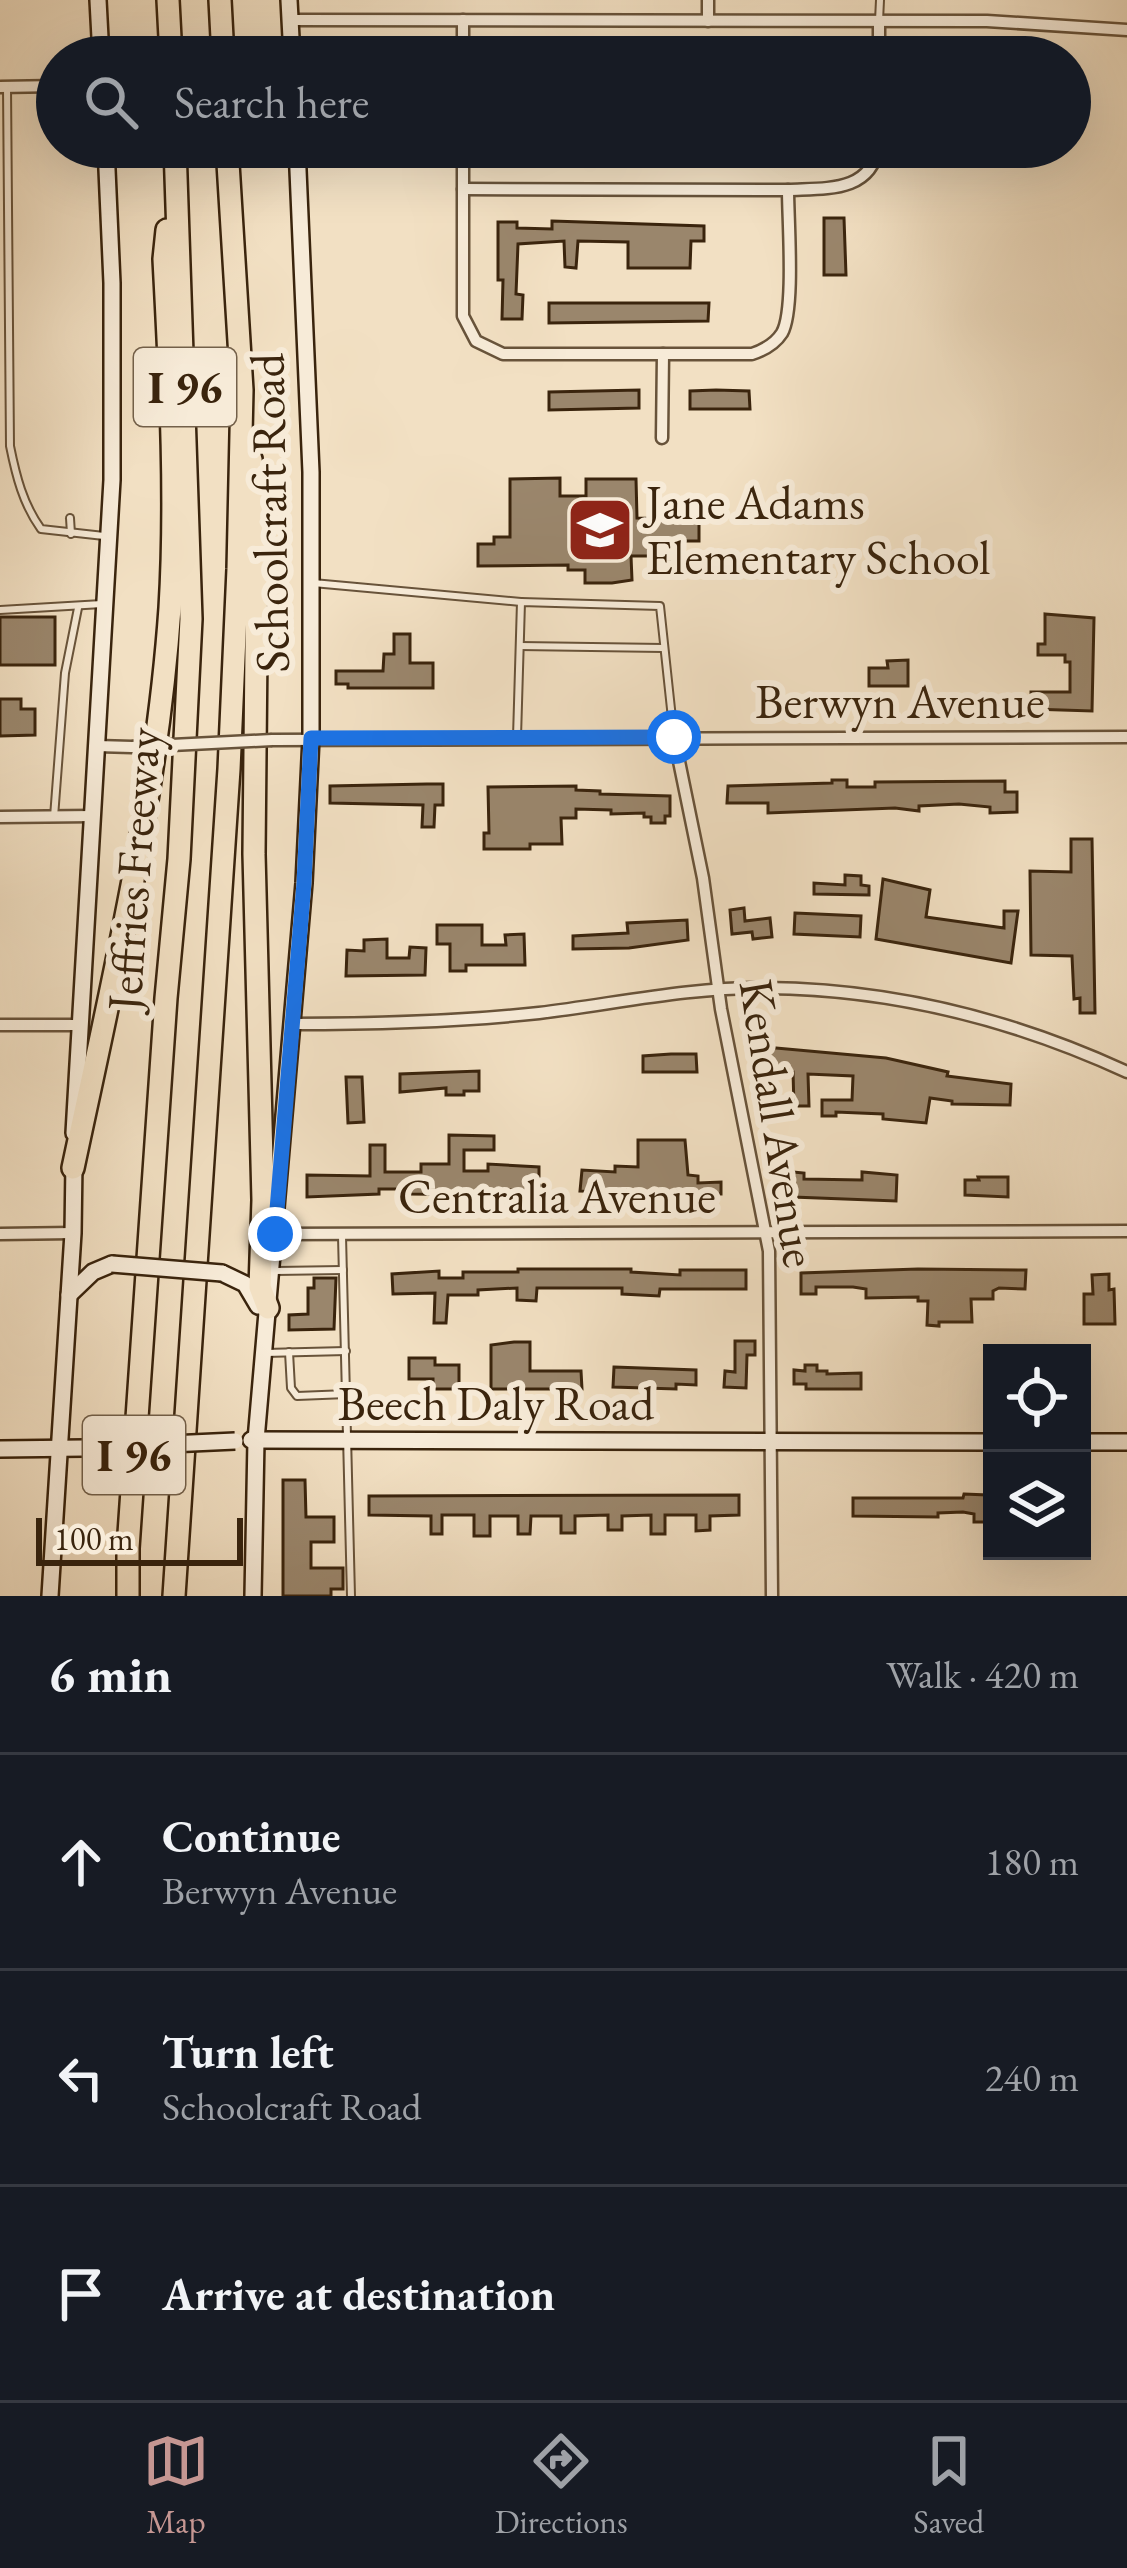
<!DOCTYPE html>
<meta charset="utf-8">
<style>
body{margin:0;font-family:"EB Garamond",serif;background:#20242c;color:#f1f3f6}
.controls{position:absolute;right:36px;bottom:36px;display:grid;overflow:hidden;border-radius:0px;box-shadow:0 12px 48px #0002}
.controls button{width:108px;height:108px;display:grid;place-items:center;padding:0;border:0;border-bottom:3px solid #363941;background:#171b24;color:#f1f3f6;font:60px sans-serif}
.scale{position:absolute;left:36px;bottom:30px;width:207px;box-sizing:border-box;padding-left:12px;border:6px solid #3a240d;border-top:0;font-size:33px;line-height:42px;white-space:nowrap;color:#3a240d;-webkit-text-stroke:9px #f7ebd8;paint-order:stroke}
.stop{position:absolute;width:36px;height:36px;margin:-27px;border:9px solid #1a73e8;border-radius:50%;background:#fff}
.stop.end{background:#1a73e8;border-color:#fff;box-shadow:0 3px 12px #0008}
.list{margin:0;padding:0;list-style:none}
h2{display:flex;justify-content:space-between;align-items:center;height:156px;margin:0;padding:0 48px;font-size:51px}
h2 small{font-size:39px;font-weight:400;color:#9ea1a6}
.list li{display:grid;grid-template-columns:78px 1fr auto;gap:36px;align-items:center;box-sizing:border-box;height:216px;padding:0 48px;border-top:3px solid #363941}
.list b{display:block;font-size:45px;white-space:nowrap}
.list p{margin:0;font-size:39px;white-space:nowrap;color:#9ea1a6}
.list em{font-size:39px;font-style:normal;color:#9ea1a6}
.icon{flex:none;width:66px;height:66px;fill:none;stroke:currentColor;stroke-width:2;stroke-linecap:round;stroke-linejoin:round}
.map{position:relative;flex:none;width:1127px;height:1596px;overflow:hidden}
.search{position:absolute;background:#171b24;box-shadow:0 12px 48px #0002;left:36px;right:36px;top:36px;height:132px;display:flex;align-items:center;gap:30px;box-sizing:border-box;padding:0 42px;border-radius:66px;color:#9ea1a6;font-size:45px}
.sheet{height:804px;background:#171b24}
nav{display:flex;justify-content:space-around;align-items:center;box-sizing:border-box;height:168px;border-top:3px solid #363941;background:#171b24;font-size:33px;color:#9ea1a6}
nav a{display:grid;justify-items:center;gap:6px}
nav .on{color:#c59692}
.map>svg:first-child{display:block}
.building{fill:#9a866c;stroke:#3a240d;stroke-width:3}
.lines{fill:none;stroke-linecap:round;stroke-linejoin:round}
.service-casing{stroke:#68533a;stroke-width:10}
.minor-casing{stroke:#68533a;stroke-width:15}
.secondary-casing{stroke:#3a240d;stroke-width:20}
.motorway-casing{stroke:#3a240d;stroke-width:26}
.service{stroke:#f7ebd8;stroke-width:6}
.minor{stroke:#f7ebd8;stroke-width:10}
.secondary{stroke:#f7ebd8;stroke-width:15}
.motorway{stroke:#f2e0c3;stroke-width:21}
.minor-bridge-casing{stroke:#68533a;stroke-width:15;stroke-linecap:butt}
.secondary-bridge-casing{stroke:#3a240d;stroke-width:20;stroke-linecap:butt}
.minor-bridge{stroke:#f7ebd8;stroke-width:10}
.secondary-bridge{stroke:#f7ebd8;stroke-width:15}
.route{stroke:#1a73e8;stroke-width:15}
.labels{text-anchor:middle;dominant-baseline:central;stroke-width:12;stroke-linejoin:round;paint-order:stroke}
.shield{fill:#f7ebd8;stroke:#73604a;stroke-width:3}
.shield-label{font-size:45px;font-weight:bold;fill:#3a240d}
.poi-label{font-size:48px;fill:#3a240d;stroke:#f7ebd8;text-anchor:start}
.street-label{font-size:48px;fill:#3a240d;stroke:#f7ebd8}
</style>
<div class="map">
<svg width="1127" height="1596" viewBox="0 0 1127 1596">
<rect width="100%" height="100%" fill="#f2e0c3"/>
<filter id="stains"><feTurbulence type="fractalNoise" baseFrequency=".00167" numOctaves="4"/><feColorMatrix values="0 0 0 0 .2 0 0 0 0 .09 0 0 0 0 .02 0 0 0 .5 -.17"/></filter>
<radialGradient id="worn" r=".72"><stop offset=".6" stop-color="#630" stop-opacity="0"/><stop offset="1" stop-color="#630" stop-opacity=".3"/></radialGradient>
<g class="building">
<path d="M824,218H844L846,275H824Z"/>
<path d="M552,221L704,226V241H691L690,268H628V242L578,241L576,268L565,267L564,241L518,244L516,294L523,295L522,319H502L503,280H498V222H517V228L552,229Z"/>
<path d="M549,303H709L708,321L549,323Z"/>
<path d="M639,390V408L549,410V392Z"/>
<path d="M716,390L749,391L750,409H690V391Z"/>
<path d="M560,478V496H586V479H636L637,518L699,519V541H676V563H655L654,556H631L632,580L612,583H585V570H568V565L478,566V544H494V537H510V479Z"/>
<path d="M1045,614L1094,618L1092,711L1031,709V692H1070V662H1065V655H1038V644H1045Z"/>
<rect x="0" y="617" width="55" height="48"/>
<path d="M394,634H410V663H433V688H348V684H336V671H383L384,654H394Z"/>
<path d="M908,660V686H869V668H888L887,661Z"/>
<path d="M0,699H21V709H35V735L0,736Z"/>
<path d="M832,780H847V787H875V782L1005,781V792H1017V812L990,813V807L959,804L919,806V811L895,808L768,813V803H727L728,786L832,783Z"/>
<path d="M427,784H443V805H435L434,827H422L423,805L330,803V786Z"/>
<path d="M576,786V790L600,791V794L670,796V816H665V823H651V817H644V813L611,814V810L576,809V818H561L562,844H530V849H484V833H489L488,787Z"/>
<path d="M1071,839H1092L1095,1013H1080V998L1074,999L1072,956L1031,955L1030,871L1071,872Z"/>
<path d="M845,875L861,876V885L869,886V895L814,894V883L845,885Z"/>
<path d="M883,879L930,890L926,917L1004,928V911H1018L1011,963L876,939Z"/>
<path d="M744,908L745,921L770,918L772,937L753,939L752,932L732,934L730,910Z"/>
<path d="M795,913L861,916L860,937L794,934Z"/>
<path d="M687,920L688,940L629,948L573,949V936L628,933L627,923Z"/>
<path d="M437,925H482V945H506L505,935L524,934L525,965H466V971H450V944H437Z"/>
<path d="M387,939V958H409L410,947L426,948L425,975L346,976L347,950L364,951V940Z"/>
<path d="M765,1047L886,1058L948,1072L947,1076L1011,1084L1010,1105L952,1104V1101L930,1098L926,1123L883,1119V1114L836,1112V1116H822V1100H852L853,1076L808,1074L809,1106H794L793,1072L764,1071Z"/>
<path d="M671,1054H696L697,1072H643V1056Z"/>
<path d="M479,1071V1091H464V1095H446V1088L400,1092V1074Z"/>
<path d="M346,1077H362L364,1122L348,1123Z"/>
<path d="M449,1135L494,1136V1150H464V1171H488V1164L539,1167V1190H506V1195L409,1194V1189H379V1194L307,1197V1175L370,1176V1145H385V1172H421V1164H449Z"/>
<path d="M638,1140H685L688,1175L698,1176V1183L721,1182V1194L580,1191L582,1170L615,1172V1166L638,1167Z"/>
<path d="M793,1172L804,1173V1179L862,1180V1172L897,1175L896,1201L793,1197Z"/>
<path d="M978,1177H1008V1197L965,1195V1180H979Z"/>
<path d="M518,1269H631V1272L680,1275V1270H746V1289H660L659,1296L622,1294V1288H537L536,1301L517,1300V1288L478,1290V1295H448L446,1323H434L435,1293L393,1294L392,1274L439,1271V1278H463V1272H518Z"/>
<path d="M918,1269L1026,1270L1025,1289L999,1288L993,1291V1299H971L972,1322H939V1326L927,1325L928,1301H918V1297L866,1298V1289L853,1287H816V1294H801V1273Z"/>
<path d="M1109,1274V1290L1114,1289L1115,1324H1084V1294H1093L1092,1275Z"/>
<path d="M314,1278H336L334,1329L289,1330V1315L308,1314V1288H314Z"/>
<path d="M735,1341H755V1355H747L746,1388L724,1387L725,1371L735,1372Z"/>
<path d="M514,1342H530V1371H581L582,1389H491V1345Z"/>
<path d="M409,1358H435V1365H459V1389H433V1379H409Z"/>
<path d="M805,1365H817V1371H827V1374L861,1373V1389H806V1384H794V1370L805,1371Z"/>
<path d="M614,1367L696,1370V1385L676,1384V1389L613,1387Z"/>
<path d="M283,1480H305L306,1517H334V1542H311V1568H343V1589H331V1596H283Z"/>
<path d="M964,1494L987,1495L985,1522H974V1514L963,1512L938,1513V1517L853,1516V1498H963Z"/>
<path d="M739,1495V1515L710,1516V1530L696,1531V1515H665V1534H651V1515L622,1516V1530H608V1515L575,1516V1533H561V1516H531L530,1534H518V1516H490V1536H474V1515H442V1534H431V1516L369,1515V1496Z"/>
</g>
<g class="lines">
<defs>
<g id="service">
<path d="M879,21L880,0"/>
<path d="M7,87L10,446C16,476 23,504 41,529L104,536"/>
<path d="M70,518L71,534"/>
<path d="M313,583L521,602"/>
<path d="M0,610L102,604"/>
<path d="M520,646L663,648"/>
<path d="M517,737L521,602L660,606L674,737"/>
<path d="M54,817L65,673L78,608"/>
<path d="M342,1236L351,1596"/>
<path d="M275,1271L343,1270"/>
<path d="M289,1352L291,1388L297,1396L347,1394"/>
<path d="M265,1353L346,1351"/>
</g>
<g id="minor">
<path d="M290,20L987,21L1127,30"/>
<path d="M463,20V57"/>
<path d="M708,21V0"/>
<path d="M879,57V21"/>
<path d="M0,87L57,86"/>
<path d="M463,147V316L476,341L503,354H752C764,350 775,344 782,333C795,310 788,221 788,190"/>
<path d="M463,189L788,190C825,188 871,193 878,147"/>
<path d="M662,438L663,354"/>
<path d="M674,737L703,878L721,1009L769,1251L772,1596"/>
<path d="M272,740L1127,737"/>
<path d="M97,746L132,747"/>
<path d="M0,817L93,816"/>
<path d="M293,1024C375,1024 457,1022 539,1013C614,1004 690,987 766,988C892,989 1012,1019 1127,1072"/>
<path d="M0,1025H80"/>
<path d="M0,1234L73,1233"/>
<path d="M275,1234L1127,1231"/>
</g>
<g id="secondary">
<path d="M98,0L101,57"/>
<path d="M289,0L292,57"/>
<path d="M74,1133L112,480V283L106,147"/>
<path d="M222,1273L245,1284L258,1306"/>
<path d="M69,1295L93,1272L112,1264"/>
<path d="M251,1440L992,1442"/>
<path d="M1082,1442H1127"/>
<path d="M0,1449L84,1448"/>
<path d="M50,1596L73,1233L74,1163"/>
<path d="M253,1596L256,1440L304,883L311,738V472L297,147"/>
</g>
<g id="motorway">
<path d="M168,0L171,57"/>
<path d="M220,0L223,57"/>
<path d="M251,459L257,547L254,854L263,1200L260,1287L268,1308"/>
<path d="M73,1168C112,984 157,796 170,608C177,492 170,375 164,259L167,230"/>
<path d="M128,1596V1548L166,998L179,859L191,619L175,147"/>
<path d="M174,1596L229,769L238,569L242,390L227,147"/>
</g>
</defs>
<use href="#service" class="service-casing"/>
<use href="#minor" class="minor-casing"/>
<use href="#secondary" class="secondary-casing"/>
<use href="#motorway" class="motorway-casing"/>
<use href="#service" class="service"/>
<use href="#minor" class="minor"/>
<use href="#secondary" class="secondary"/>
<use href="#motorway" class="motorway"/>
<defs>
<path id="minor-bridge" d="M132,747L272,740"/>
<g id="secondary-bridge">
<path d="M112,1264L222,1273"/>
<path d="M84,1448L235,1441"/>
</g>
</defs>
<use href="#minor-bridge" class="minor-bridge-casing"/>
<use href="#secondary-bridge" class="secondary-bridge-casing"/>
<use href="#minor-bridge" class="minor-bridge"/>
<use href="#secondary-bridge" class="secondary-bridge"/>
</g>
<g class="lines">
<path class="route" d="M275,1234L304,883L311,738L674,737"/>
</g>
<defs>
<symbol id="school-square" viewBox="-11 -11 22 22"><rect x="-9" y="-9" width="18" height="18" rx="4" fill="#8f2418" stroke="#f7ebd8"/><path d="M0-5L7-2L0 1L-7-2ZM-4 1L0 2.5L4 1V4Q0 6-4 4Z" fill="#fff"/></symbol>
</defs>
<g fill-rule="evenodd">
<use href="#school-square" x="562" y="492" width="76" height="76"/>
</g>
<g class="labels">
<g class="shield">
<rect x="134" y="348" width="102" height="78" rx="9"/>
<rect x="83" y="1416" width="102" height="78" rx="9"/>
</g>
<g class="shield-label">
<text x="185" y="387">I 96</text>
<text x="134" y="1455">I 96</text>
</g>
<g class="poi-label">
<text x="646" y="502">Jane Adams<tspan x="646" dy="55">Elementary School</tspan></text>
</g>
<g class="street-label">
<text transform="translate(269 513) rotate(-91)">Schoolcraft Road</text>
<text x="900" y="701">Berwyn Avenue</text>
<text transform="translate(133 869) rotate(-86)">Jeffries Freeway</text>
<text transform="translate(779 1123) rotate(81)">Kendall Avenue</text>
<text x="557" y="1196">Centralia Avenue</text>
<text x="496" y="1403">Beech Daly Road</text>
</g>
</g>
<rect width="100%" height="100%" filter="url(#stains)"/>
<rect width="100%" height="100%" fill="url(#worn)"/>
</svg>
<div class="controls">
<button><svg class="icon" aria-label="locate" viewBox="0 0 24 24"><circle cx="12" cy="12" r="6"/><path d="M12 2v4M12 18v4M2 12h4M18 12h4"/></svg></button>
<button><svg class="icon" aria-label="layers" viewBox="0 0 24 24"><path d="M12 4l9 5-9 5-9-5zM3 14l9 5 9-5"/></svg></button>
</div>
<div class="scale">100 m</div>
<div class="stop" style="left:674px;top:737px"></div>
<div class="stop end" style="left:275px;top:1234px"></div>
<div class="search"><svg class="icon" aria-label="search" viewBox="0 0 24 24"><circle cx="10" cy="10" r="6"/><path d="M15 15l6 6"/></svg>Search here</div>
</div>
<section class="sheet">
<h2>6 min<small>Walk · 420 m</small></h2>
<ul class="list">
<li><svg class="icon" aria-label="ahead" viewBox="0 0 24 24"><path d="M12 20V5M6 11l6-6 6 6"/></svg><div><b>Continue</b><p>Berwyn Avenue</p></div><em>180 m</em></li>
<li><svg class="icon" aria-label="left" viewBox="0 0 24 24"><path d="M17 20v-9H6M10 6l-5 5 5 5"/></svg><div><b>Turn left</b><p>Schoolcraft Road</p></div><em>240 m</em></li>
<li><svg class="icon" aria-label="arrive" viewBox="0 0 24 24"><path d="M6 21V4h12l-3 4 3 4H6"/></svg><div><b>Arrive at destination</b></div></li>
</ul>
</section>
<nav>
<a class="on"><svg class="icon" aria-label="map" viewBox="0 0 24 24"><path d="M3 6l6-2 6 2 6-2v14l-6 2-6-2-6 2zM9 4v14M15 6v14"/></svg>Map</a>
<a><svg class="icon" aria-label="directions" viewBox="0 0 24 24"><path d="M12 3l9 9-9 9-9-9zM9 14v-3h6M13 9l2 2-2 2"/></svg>Directions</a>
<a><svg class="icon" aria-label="saved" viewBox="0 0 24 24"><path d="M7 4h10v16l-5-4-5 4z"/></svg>Saved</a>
</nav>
